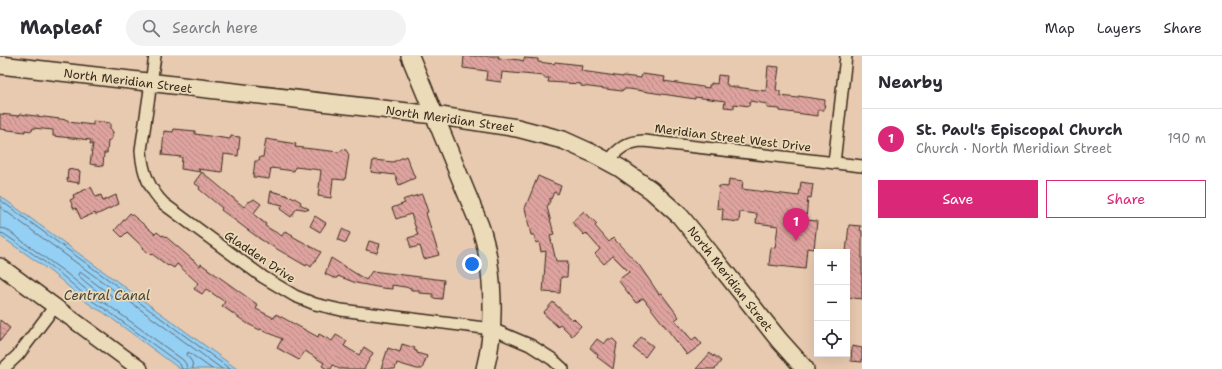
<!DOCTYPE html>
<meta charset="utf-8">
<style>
body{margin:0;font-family:"Shantell Sans",sans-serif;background:#f2f2f3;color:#2b2b33}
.controls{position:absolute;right:12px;bottom:12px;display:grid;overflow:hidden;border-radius:0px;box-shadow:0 4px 16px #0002}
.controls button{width:36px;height:36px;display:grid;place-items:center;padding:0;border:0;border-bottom:1px solid #e1e1e2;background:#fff;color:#2b2b33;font:20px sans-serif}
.you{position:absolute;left:472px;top:208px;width:14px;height:14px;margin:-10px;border:3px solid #fff;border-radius:50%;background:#1a73e8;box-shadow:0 0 0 6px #1a73e833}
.badge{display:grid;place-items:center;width:26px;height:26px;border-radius:50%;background:#db2777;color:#fff;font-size:13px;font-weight:700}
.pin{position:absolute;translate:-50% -33px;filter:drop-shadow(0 1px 2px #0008)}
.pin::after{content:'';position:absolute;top:21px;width:14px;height:12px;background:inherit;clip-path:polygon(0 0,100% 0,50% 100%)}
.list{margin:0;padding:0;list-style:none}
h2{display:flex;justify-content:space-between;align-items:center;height:52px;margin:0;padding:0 16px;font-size:17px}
h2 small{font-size:13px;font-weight:400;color:#7c7c81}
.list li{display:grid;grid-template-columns:26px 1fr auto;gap:12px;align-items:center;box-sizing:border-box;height:60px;padding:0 16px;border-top:1px solid #e1e1e2}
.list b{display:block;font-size:15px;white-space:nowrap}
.list p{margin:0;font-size:13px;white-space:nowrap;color:#7c7c81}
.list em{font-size:13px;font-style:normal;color:#7c7c81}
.actions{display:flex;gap:8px;padding:12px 16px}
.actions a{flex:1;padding:9px 0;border:1px solid #db2777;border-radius:0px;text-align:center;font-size:14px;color:#db2777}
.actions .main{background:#db2777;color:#fff}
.icon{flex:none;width:22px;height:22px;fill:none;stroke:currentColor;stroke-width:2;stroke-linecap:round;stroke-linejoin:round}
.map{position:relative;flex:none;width:862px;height:313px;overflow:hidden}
header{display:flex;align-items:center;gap:24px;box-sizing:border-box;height:56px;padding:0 20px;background:#fff;border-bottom:1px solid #e1e1e2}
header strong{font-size:19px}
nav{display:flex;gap:22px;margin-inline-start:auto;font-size:14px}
.search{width:280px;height:36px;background:#f2f2f3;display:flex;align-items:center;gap:10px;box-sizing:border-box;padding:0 14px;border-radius:22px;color:#7c7c81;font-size:15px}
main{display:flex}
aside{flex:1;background:#fff}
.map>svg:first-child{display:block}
.water{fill:#94cff4;stroke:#708d9e}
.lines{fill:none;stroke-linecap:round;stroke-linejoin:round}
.shore{stroke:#5f6c74;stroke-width:1}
.building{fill:url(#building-back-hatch);stroke:#3b2a1e}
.minor-casing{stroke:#3b2a1e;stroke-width:14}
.secondary-casing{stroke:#3b2a1e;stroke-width:18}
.primary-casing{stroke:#3b2a1e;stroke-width:20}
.minor{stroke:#ecdbb8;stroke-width:11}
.secondary{stroke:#ecdbb8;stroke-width:15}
.primary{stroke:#ecdbb8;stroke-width:17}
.labels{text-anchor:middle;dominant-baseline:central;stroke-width:3.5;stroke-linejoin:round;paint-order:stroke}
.street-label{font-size:12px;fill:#3b2a1e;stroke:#ecdbb8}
.water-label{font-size:13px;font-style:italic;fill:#48433e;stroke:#ecdbb8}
</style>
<header>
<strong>Mapleaf</strong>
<div class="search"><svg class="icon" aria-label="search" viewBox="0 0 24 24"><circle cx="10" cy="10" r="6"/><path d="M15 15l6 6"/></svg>Search here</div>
<nav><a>Map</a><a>Layers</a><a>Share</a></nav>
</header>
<main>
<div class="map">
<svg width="862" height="313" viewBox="0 0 862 313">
<defs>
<pattern id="building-back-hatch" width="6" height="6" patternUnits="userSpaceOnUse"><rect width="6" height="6" fill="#dea39f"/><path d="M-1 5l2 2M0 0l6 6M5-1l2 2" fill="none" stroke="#b58581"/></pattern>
</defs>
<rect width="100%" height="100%" fill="#e8cab0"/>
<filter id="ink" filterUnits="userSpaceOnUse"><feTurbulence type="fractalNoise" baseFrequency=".025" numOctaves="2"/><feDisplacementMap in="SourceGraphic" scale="8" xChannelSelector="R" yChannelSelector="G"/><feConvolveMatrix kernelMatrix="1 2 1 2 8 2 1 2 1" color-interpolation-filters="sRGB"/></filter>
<g filter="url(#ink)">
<path class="water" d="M0,140L237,313H180L103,256C87,249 74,235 61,224C42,208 20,194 0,180Z"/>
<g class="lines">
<g class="shore">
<path d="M0,144L230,313"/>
<path d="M0,151L222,313"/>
<path d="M0,172L6,173L22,185L66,217L99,244L108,249L183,304L186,308L187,313"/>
<path d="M0,177L4,178C24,192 45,205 64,221C77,232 90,245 105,253L180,308L182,313"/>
<path d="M80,216L111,239L112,242L110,243C101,239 85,226 78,219Z"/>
<path d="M193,313L192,306L187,299L188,296L212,313"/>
</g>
</g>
<g class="building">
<path d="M464,0H499L498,2L520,4L524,5V2L538,3V6L554,8L555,6L582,9L581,15L623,21V20L641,22L642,18L665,21L664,25L709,32V29H711V27L717,28L718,19L727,20L726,28L728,29V30L766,35L768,10L779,11L776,34L780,35V40L798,42V40L825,44L824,54H818V60L780,55V53L767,52V48L750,45L749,50L734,48V52L724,51L725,45L695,41V43L629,33H623L622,35L581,30V28L548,26L549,22H544V20L502,16L501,26L486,24L487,15L463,12Z"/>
<path d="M0,58L19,60L20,58L68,64V66L93,69V65L110,67V72L113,76L112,82L108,85L107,97H104L103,110L90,108L93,88H90L91,84L53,80V74L33,72L32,75L25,74V76L0,73Z"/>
<path d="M174,73L195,75V78L230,83L231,80L240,81L238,100L224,98L222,116L198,113L201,116L181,113L182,101L162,99L164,75L173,76Z"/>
<path d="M266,83L296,88L295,91L339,96L343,93L346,94L349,99L345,124L333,123L331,142L318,140L321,114L295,111L294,115L271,112L269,123L253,121L255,105H259L260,101H263Z"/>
<path d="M406,100L415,122L399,129L395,119L371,116L373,104L393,106Z"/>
<path d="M68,113L80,115L79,127L67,125Z"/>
<path d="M202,116L244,151L248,146L251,145L254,143L261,148L253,158L266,168L265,170L282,180L285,175L293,179L292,180L321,196L311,211L307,208L306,210L260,183L221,154L222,152L199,133L200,131L194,127Z"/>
<path d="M538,120L561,130L558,138L554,136L551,143L550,142V145L547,151L554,178L550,179L556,205H568L567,221H561L560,237L543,236L546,195L541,196L539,186L536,187L534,179H531L525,152Z"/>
<path d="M729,123L743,125L742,133L799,140L801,126L813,128L811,142L808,141L806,164L817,165L814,193L807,192L805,213L769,209L771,191L775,192L778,170L756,167L757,158L740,156L739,166L722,164L723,153L717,152L719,130L728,131Z"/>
<path d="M91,131L96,141L101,139L103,145L116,139L119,148L96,159L95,157L81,163L76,152L74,153L70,144L74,142L73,139Z"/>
<path d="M271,135L286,139L290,142L291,140L301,146L300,148L309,153L308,154L297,152L291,161L280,153L283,149L269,146Z"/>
<path d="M422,138L428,156L426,157L439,199L424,203L420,190L411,192L408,182L418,179L411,158L396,163L392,152L405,147L403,144L405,143Z"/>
<path d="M584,155L597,168L595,170L609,186L613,182L639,209L659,238L661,237L679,261L675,264L692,284L696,281L702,288L687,299L643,242L636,247L618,224L629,216L613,200L604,208L595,198L600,193L586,177L584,179L572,166Z"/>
<path d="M130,157L155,178L157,176L162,180L163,179L165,180L200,210L201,208L258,249L256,253L274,262L276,258L318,281L319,278L332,285L336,279L347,285L344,290L359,299L364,291L373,297L364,313H339L333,309L331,313H327L322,310L324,307L305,295L299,304L277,292L282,283L261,273L260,274L248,268L222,250L225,246L206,233L202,238L194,233L198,227L177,208L174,212L169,209L168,210L152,198L151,199L143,193L144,192L127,176L122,181L115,174Z"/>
<path d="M315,160L326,167L320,176L310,170Z"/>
<path d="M849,169L861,170L860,174L862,175V243L847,241V196H846Z"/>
<path d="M342,173L350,177L346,187L338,184Z"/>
<path d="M369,185L380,188L377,197L366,194Z"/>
<path d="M331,202L366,224L372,215L444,224L442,243L433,242V238L419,237V234H411V232L392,229V233L382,232L356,227L338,220L337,222H334L325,218Z"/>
<path d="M553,246L572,264L573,262L581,270L572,280L560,268L558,271L543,257Z"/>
<path d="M0,264L10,272L0,285Z"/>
<path d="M641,281L653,290L645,301L633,292Z"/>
<path d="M597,283L604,288L608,283H613L617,287L613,313L597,301L598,299L590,292Z"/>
<path d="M402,288L415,292L414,294L417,295V297L427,300L422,313H417L397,307L395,313H381L388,292L400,296Z"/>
<path d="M852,290L862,292V306L851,305Z"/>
<path d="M710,297L713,301L714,299L721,305L715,313H696Z"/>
</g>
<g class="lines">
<defs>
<g id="minor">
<path d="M155,0L141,94C142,115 149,133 164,148L263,221L295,240L315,248L341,254L492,273L530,289L552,303L563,313"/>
<path d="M609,106C616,93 629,85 644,85L862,110"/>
<path d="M834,107L846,0"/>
<path d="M3,313L18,299L55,250"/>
</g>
<path id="secondary" d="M0,210L140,313"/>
<g id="primary">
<path d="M410,0L480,170C494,210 496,272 485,313"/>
<path d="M0,9L434,59L517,72L563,84L594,98L620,112L651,134L680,160L698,182L779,284L805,313"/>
</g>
</defs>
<use href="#minor" class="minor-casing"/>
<use href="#secondary" class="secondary-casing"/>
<use href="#primary" class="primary-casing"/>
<use href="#minor" class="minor"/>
<use href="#secondary" class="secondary"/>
<use href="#primary" class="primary"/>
</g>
</g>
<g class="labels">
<g class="street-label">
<text transform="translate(128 25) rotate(7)">North Meridian Street</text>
<text transform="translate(450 63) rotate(8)">North Meridian Street</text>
<text transform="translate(733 82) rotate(7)">Meridian Street West Drive</text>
<text transform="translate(260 201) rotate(34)">Gladden Drive</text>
<text transform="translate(730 223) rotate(52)">North Meridian Street</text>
</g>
<g class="water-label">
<text x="107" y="239">Central Canal</text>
</g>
</g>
</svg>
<div class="controls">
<button>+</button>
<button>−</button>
<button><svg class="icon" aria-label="locate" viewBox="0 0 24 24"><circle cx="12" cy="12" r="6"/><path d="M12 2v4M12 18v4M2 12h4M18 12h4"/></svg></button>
</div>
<div class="you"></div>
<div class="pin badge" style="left:796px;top:185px">1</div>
</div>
<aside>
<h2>Nearby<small></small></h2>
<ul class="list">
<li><span class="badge">1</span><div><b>St. Paul's Episcopal Church</b><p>Church · North Meridian Street</p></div><em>190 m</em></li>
</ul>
<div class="actions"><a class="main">Save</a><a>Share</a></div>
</aside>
</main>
